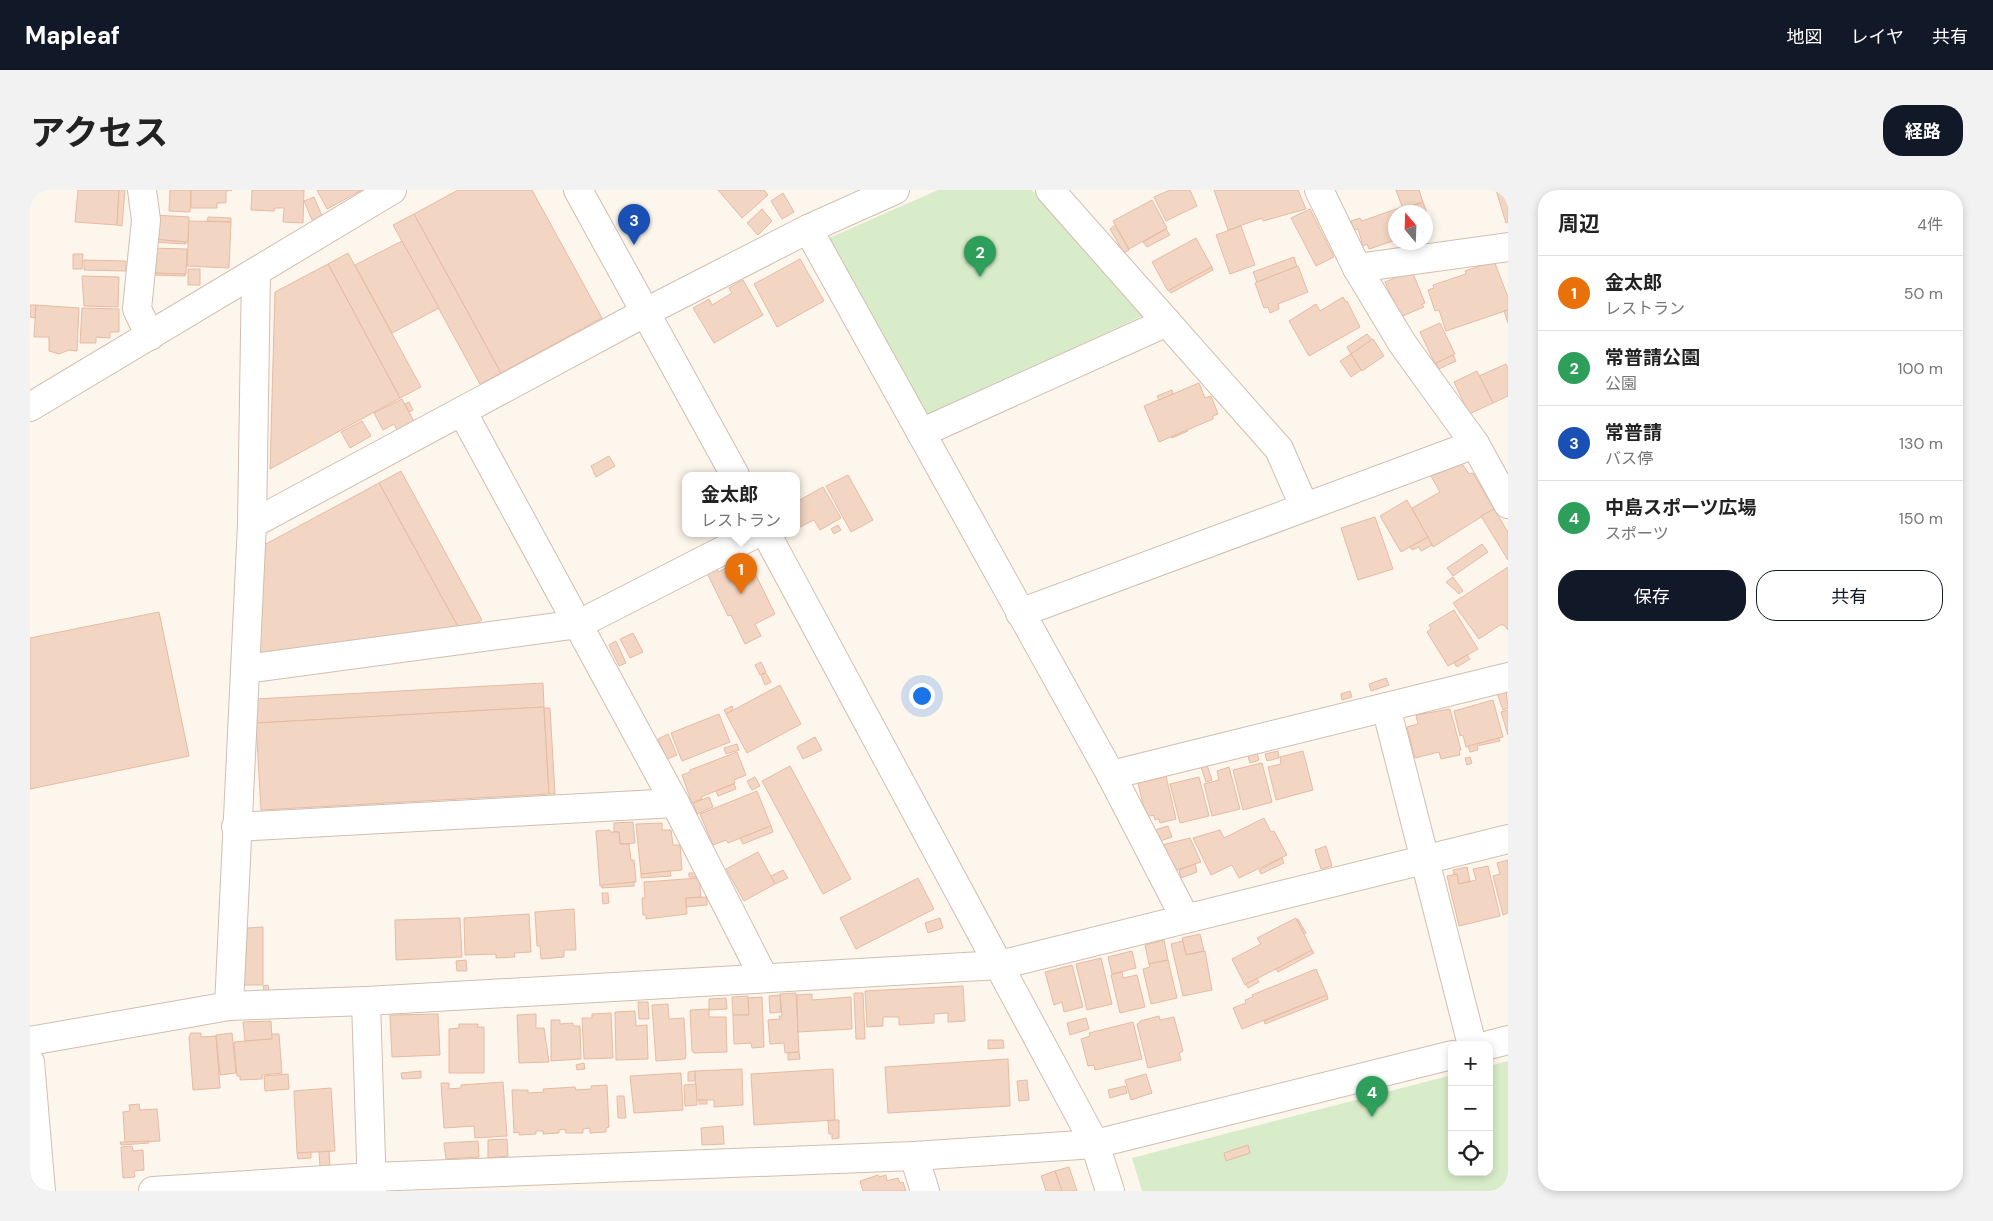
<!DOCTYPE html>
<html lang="ja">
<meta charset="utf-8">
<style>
body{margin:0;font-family:"DM Sans","Noto Sans JP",sans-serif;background:#f2f2f2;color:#222}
.controls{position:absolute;right:15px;bottom:15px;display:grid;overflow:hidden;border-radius:10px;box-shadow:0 2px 8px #0003}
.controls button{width:45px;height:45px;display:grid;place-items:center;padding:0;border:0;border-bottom:1px solid #e0e0e0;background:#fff;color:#222;font:25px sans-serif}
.compass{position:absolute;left:1358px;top:15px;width:45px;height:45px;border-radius:50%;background:#fff;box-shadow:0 2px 8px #0003;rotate:341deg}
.you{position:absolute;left:891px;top:505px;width:18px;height:18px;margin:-12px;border:4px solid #fff;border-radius:50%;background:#1a73e8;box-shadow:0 0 0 8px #1a73e833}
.badge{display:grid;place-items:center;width:32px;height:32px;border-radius:50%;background:#111827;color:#fff;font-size:16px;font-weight:700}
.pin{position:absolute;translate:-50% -41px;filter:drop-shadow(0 1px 2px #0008)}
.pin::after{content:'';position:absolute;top:26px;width:18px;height:15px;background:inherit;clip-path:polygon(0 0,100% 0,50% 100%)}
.popup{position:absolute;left:652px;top:282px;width:118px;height:65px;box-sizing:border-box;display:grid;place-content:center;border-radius:10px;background:#fff;filter:drop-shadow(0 1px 4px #0005);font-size:16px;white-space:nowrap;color:#767676}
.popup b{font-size:19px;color:#222}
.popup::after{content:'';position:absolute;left:50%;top:100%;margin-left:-10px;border:10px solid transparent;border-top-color:#fff}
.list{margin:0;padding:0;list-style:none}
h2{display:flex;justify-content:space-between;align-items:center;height:65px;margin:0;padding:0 20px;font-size:21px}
h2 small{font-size:16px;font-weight:400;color:#767676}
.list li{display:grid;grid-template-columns:32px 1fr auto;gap:15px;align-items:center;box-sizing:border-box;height:75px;padding:0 20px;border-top:1px solid #e0e0e0}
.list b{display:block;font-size:19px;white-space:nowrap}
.list p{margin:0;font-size:16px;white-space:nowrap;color:#767676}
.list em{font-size:16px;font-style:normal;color:#767676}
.actions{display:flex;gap:10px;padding:15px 20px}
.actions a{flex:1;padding:11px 0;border:1px solid #111827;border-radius:20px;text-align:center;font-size:18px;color:#111827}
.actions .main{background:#111827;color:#fff}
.icon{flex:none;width:28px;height:28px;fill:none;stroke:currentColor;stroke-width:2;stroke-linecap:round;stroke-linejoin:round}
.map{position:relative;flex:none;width:1478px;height:1001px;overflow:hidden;border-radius:20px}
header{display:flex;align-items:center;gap:30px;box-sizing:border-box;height:70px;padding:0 25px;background:#111827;color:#fff}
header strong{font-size:24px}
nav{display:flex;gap:28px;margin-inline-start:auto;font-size:18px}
.intro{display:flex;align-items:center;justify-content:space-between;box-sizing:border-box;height:120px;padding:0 30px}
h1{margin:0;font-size:35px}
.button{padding:12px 22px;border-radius:20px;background:#111827;color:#fff;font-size:18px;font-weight:700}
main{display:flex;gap:30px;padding:0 30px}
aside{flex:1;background:#fff;border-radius:20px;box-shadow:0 2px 8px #0003}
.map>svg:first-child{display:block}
.green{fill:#d8ecc9}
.building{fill:#f3d5c3;stroke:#e6bba3}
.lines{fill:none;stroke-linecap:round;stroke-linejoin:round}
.minor-casing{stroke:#d1beb0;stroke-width:30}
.minor{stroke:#fff;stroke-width:28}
</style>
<header>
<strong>Mapleaf</strong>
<nav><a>地図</a><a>レイヤ</a><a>共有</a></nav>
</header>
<div class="intro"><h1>アクセス</h1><a class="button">経路</a></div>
<main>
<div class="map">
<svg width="1478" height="1001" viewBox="0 0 1478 1001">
<rect width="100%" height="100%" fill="#fdf6ec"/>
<g class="green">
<path d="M908,0H1002L1114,125L895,228L799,48Z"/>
<path d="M1478,871V1001H1112L1102,968L1422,885V982H1459V876Z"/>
</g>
<g class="building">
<path d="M48,0H89L87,35L45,32Z"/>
<path d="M89,0H95L92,36L87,35Z"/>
<path d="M140,0H161L160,22L139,21Z"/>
<path d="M161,0H202L196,1V13H187V18H161Z"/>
<path d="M222,0H274L273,33L253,32L254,18H245L244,21L221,20Z"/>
<path d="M287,0H332L297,19Z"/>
<path d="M428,0H502L572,128L471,183L384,24Z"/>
<path d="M688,0H734L738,5L712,28Z"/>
<path d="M1140,0H1160L1167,16L1136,31L1124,7Z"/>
<path d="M1184,0H1268L1276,19L1233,31L1232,28L1198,40Z"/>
<path d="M1366,0H1389L1393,12L1373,19Z"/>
<path d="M1466,0H1478V32L1476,33Z"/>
<path d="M753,3L764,22L752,29L741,11Z"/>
<path d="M284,7L292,26L282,30L274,11Z"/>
<path d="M1122,10L1137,38L1099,59L1083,31Z"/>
<path d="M1393,12L1402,37L1396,39V22H1366V50L1339,59L1337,54L1333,56L1328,39L1324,40L1321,31L1330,28L1332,31L1372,17L1373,19Z"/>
<path d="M732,19L742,31L728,45L717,33Z"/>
<path d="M1280,19L1304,67L1286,76L1261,28Z"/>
<path d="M384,24L471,183L450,194L363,35Z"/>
<path d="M124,25L159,27L158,52L122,49Z"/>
<path d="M178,27L201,28V32L177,31Z"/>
<path d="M159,31L201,32L199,78L157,76Z"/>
<path d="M1085,35L1099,60L1094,63L1080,39Z"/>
<path d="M1211,36L1225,75L1200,84L1186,45Z"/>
<path d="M1136,39L1140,45L1117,57L1113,52Z"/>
<path d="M1166,48L1182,77L1138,101L1122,72Z"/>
<path d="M122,49L156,52V54L122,52Z"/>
<path d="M372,51L409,118L362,143L325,75Z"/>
<path d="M121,58L157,59L156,84L120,83Z"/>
<path d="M318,63L391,197L370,208L298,74Z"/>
<path d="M43,64H53L52,79H43Z"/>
<path d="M1264,67L1267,77L1227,92L1223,82Z"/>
<path d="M770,69L794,111L747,137L724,94Z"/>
<path d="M54,70L96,71V81L54,80Z"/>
<path d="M1464,71L1478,107V120L1416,141L1409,120L1405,121L1398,100L1404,98L1403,95L1436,84L1435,81Z"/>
<path d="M298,74L370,208L240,279L245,102Z"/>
<path d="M1268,76L1278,102L1248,114L1249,119L1240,123L1238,117L1234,118L1225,93Z"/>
<path d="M1182,77L1183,80L1141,103L1139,100Z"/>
<rect x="158" y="79" width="12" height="16"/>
<path d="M1382,81L1395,113L1392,114L1394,117L1370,127L1355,92Z"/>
<path d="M122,83L155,84V86L122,85Z"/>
<path d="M52,86L89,87L88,117L54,116Z"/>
<path d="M713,90L733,125L684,153L663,118L679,109L682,115L702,103L699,98Z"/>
<path d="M1313,107L1316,112L1317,111L1330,137L1279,166L1259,131L1286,114L1290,121Z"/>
<path d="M0,115H6L5,128L0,127Z"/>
<path d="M6,115L49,118L47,161L39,160L29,164L19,161V147H4Z"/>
<path d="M52,118L89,119V142H80V148L66,147V153H50Z"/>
<path d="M1478,120V133L1474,121Z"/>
<path d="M1410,133L1425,164L1405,174L1390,142Z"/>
<path d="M1337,144L1342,150L1321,164L1317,157Z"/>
<path d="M1343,149L1354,166L1332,181L1321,164Z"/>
<path d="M1321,164L1331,180L1321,187L1310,171Z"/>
<path d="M1423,165L1426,171L1409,179L1406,173Z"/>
<path d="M1476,174L1478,178V206L1463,213L1449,186Z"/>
<path d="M1447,181L1463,213L1439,224L1424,192Z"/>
<path d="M1169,193L1175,208L1181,206L1188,224L1183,226V229L1129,252L1114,216Z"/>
<path d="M1142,200L1143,204L1129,210L1127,206Z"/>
<path d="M372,209L385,233L368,242L364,234L353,240L344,223Z"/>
<path d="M379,212L383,220L379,222L375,214Z"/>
<path d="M332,231L341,246L320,258L311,242Z"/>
<path d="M1157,240L1158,241L1142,248L1141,247Z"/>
<path d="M579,266L585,276L566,287L561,276Z"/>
<path d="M1432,274L1439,284L1443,283L1464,319L1403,357L1382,318L1410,302L1401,286Z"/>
<path d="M371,281L452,430L431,442L349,293Z"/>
<path d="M818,285L843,330L821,342L796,296Z"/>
<path d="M349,293L431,442L237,468L229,461L234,355Z"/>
<path d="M793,297L811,328L790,340L784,330L766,339V312Z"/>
<path d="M1377,310L1398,347L1371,362L1350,326Z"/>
<path d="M1464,319L1478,342V370L1451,326Z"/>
<path d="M1345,327L1363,379L1328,390L1311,338Z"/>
<path d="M808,335L811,340L804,344L801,339Z"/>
<path d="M1398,347L1402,355L1391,361L1389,357L1382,360L1380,357Z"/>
<path d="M1452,354L1458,362L1423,386L1417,378Z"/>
<path d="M717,367L745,424L725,434L731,446L715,454L701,425L698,426L677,383L686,377L688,382Z"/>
<path d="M1478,377V440L1474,435H1470L1449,449L1423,413Z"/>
<path d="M1423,387L1433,401L1429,404L1416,392Z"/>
<path d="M1424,420L1448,459L1418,476L1397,442L1401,439L1399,435Z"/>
<path d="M129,422L159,566L0,599V448Z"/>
<path d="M603,443L613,462L600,468L590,449Z"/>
<path d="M586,451L596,473L589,476L579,455Z"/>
<path d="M1437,465L1440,469L1427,477L1424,473Z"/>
<path d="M731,472L736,482L730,485L725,475Z"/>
<path d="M736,483L741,492L735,495L731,485Z"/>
<path d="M1356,488L1359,495L1341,501L1339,494Z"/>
<path d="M513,493L514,517L227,533L226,509Z"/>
<path d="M750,495L771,534L717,563L696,524Z"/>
<path d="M1476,500L1478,518L1473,520L1467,503Z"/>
<path d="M1320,501L1322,507L1312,510L1311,504Z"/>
<path d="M1463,510L1473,547L1436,557L1433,545L1430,546L1424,521Z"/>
<path d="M702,516L703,520L696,524L694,520Z"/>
<path d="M514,517L519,604L231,620L226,533Z"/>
<path d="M514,518H520L525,604H519Z"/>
<path d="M1420,519L1431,560L1429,561L1430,565L1411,569L1409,562L1385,568L1377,537L1388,534L1386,525Z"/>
<path d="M1478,520V545L1471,522Z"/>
<path d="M689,524L700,552L652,571L641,543Z"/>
<path d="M638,544L647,565L637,569L628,549Z"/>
<path d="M785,547L792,560L773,569L767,557Z"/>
<path d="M1469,548L1470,551L1447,556L1448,560L1440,562L1438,556Z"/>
<path d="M707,554L709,560L696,564L694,558Z"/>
<path d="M1248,561L1249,568L1237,571L1235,564Z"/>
<path d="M1273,561L1283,600L1246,610L1238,577L1251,574L1250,567Z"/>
<path d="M707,562L716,585L704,590L705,593L671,607L672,609L662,613L652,585L660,582V580Z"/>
<path d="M1227,563L1229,570L1220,573L1218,566Z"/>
<path d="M1440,567L1442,573L1437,575L1435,568Z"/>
<path d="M1232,573L1242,612L1213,620L1203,580Z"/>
<path d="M1177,575L1182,590L1176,592L1171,577Z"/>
<path d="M760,576L821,689L793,704L732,591Z"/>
<path d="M1199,577L1210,619L1182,626L1174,594L1189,590L1187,581Z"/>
<path d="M1136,586L1146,629L1130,633L1129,629L1125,630L1124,625L1116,627L1108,593Z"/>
<path d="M725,587L730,596L722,600L717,591Z"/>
<path d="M1169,587L1179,626L1150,633L1140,594Z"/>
<path d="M704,594L706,599L688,606L686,601Z"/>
<path d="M727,601L741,636L698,653L696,650L683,655L670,624Z"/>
<path d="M679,607L683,617L667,624L663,613Z"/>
<path d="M1234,628L1241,642L1244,641L1257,665L1209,688L1202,675L1181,685L1163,648L1190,640L1194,648Z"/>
<path d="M603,632L605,653L590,654L589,642H584V633Z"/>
<path d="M632,633V640H641L643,655H650L652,680L611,684L606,634Z"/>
<path d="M741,636L743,642L713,654L710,648Z"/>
<path d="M1138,636L1142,647L1130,651L1125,640Z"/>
<path d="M580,640V642H589L590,654H599L601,670H604L606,692L570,696L566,641Z"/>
<path d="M1160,648L1171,672L1146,680L1132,655Z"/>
<path d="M1296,656L1302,676L1291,679L1285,660Z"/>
<path d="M728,662L745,694L714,711L696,679Z"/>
<path d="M1252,668L1254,673L1231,684L1229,680Z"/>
<path d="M1478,670V723L1473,725L1463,686L1470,684L1467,673Z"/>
<path d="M1165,674L1167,682L1151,688L1149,680Z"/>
<path d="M1458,676L1470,726L1429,736L1417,686L1427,684L1429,694L1446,690L1443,679Z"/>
<path d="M1437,677L1440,691L1429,694L1427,684H1424L1423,680Z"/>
<path d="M753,680L758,688L745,694L741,686Z"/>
<path d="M640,681L641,686L611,688V684Z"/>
<path d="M659,683H666L667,687H659Z"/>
<path d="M669,688L671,707L656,708L657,724L616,729V725H613L612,708H615L614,692Z"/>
<path d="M888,688L904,719L826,759L810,728Z"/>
<path d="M604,692V696L572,698V695Z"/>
<path d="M572,703H578L579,713L573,714Z"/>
<path d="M677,707V715L656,717V708Z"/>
<path d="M544,719L546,760H534V767L511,769L510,756H507L505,722Z"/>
<path d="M499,724L501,762L484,763L485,767L466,768V764L435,765L434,728Z"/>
<path d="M430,728L432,767L366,770L365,730Z"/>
<path d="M910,728L913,738L898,743L895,733Z"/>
<path d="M1266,728L1282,760L1215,795L1202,769L1231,754L1227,748Z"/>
<path d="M1268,729L1276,743L1274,744L1267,730Z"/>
<path d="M233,737V795H214L212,768H216L217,738Z"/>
<path d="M1170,744L1174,761L1156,765L1152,748Z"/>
<path d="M1134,750L1138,770L1119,774L1115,755Z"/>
<path d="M1153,751L1156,765L1175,761L1182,800L1153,806L1141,754Z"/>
<path d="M1282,760L1284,763L1248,782L1246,779Z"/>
<path d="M1102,761L1106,778L1082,784L1078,767Z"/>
<path d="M1071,768L1082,814L1057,820L1046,774Z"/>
<path d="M436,770L437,781H427L426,771Z"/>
<path d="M1138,770L1147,808L1121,814L1113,779L1120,777L1119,774Z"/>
<path d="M1042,775L1053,817L1034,822L1032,812L1024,815L1015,782Z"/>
<path d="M1286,779L1297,805L1212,839L1203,818L1216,813L1215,810L1223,807L1222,805Z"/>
<path d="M1092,782L1093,788L1107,785L1115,817L1090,823L1081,785Z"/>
<path d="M1227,788L1229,792L1218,798L1216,794Z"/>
<path d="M238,795L239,800L234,801L233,796Z"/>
<path d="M933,796L935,831L918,832V823L904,824V833L869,835V827H853V836L837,837L835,801Z"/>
<path d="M766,803L769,862L755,863L754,853L740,854L738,830L750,829L749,826H752L750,804Z"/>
<path d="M824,803H833L835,849H826Z"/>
<path d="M782,804V810L821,807L822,839L768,842L767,805Z"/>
<path d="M750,805L751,822L740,823L739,806Z"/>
<path d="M1297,805L1298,809L1235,834L1234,831Z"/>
<path d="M718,806L719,825H703L702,807Z"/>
<path d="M732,807L734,857L722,858L721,853L704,854L703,825H719L718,808Z"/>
<path d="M696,808L697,819L679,820V809Z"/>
<path d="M608,812H618L619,829H609Z"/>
<path d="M638,814L639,829L654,828L656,865L655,869L626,871L622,815Z"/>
<path d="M679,819V827H696L697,862L664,863L662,861L660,820Z"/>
<path d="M605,821L606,836L617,835L618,869L586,870L585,822Z"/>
<path d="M581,823L583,868L554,869L552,828H562V824Z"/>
<path d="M408,824L410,865L362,867L360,825Z"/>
<path d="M506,824V838H514L519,872L489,873L487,825Z"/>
<path d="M1129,826L1130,830L1144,827L1153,861L1149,863L1151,870L1118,878L1107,834L1110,833V831Z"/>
<path d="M1056,828L1059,839L1040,845L1037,833Z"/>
<path d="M521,830H530V834L543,833V836H550L551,869L521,871Z"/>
<path d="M241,831L242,849L215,851L213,832Z"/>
<path d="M1103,832L1112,869L1065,880L1064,875L1058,876L1051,849L1060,846L1059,843Z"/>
<path d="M429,834H448L447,837H454V883H419V839L429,838Z"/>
<path d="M161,843H171V847L186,846L190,898L163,900L159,847Z"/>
<path d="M202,843L206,883L190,885L186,845Z"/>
<path d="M242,844H249L252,883L232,885V889L210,890V886H207L204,852L242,849Z"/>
<path d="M958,850H973L974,858L958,859Z"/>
<path d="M769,862L770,869L758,870V863Z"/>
<path d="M978,869L980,916L858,923L855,877Z"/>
<path d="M554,873L555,879L547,880L546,875Z"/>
<path d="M712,879L713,915L684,917V910H666L665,881Z"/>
<path d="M803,879L805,930L724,935L721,884Z"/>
<path d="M391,881V888L372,889L371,883Z"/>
<path d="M665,881V891H658V882Z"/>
<path d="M651,883L653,920L604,923L600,886Z"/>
<path d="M258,884L259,899L235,901L234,886Z"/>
<path d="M1116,884L1122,903L1101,910L1095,890Z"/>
<path d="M997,890L999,910L989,911L987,891Z"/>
<path d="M473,892L477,946L445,948L444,936L414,938L411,893H419V899L431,898V895Z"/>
<path d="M666,894L667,915L655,916L654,895Z"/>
<path d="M577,895L579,937L576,938V942L560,943V938L553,939V943H536L535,939L529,940V943L513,944V941H506V944L489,945V942L484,943L482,900H498V903L514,902L513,899L545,897L546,900L561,899V896Z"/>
<path d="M1095,896L1097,903L1080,908L1078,900Z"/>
<path d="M301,898L305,961L267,963L264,901Z"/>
<path d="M587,906H594L596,928H588Z"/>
<rect x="669" y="910" width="8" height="4"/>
<path d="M109,914L110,920L127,919L130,951L95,953L93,922L100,921L99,915Z"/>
<path d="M805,930H809V948L802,949V944H799L798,931Z"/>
<path d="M693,936L694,954L672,955L671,938Z"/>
<path d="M477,949L478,966L458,968V950Z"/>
<path d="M119,951V953L91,955L90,952H95Z"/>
<path d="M448,951L449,967L416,969L414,953Z"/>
<path d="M1218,955L1220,963L1196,971L1194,963Z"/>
<path d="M102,956L103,961L113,960L114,980L104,981L105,987L93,988L91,957Z"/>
<path d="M299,961L300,977H290L289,962Z"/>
<path d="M281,962V968L268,969L267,963Z"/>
<path d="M1039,977L1047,1001H1032L1025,981Z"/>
<path d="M1025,981L1032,1001H1016L1011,986Z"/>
<path d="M848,985L849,987L856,985L857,991L868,988L870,993L873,992L876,1001H833L830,991Z"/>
</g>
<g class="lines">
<defs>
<g id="minor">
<path d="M112,0L116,30L107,119L120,146"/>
<path d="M548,0L705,285"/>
<path d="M1020,0L1249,259L1274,316"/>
<path d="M1289,0L1327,78L1372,153L1445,254L1478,314"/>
<path d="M778,39L1081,585L1155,728"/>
<path d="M1327,78L1478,57"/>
<path d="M0,217L362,0"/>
<path d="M433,223L645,613L734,788"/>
<path d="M891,243L1137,132"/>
<path d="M222,334L616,122L778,39L865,0"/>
<path d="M736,343L1065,954L1080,1001"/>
<path d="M990,423L1445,254"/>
<path d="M215,479L549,434L727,343"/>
<path d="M1356,517L1442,855"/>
<path d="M1081,585L1478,487"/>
<path d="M206,637L645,613"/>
<path d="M336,811L342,1001"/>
<path d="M199,816L222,334L226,82"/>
<path d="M0,851L199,816L336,811L970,775L1478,649"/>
<path d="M1459,855L1478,850"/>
<path d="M0,872L11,1001"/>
<path d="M884,966L895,1001"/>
<path d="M123,1001L342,987L884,966L1065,954L1422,865"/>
</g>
</defs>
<use href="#minor" class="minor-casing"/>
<use href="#minor" class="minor"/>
</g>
</svg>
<div class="controls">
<button>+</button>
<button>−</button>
<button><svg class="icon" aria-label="locate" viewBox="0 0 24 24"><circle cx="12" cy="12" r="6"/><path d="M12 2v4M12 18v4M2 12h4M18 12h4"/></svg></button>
</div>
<svg class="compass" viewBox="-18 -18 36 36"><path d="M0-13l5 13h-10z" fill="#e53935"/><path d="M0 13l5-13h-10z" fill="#767676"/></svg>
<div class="you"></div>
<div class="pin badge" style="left:711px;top:404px;background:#e8710a">1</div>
<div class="popup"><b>金太郎</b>レストラン</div>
<div class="pin badge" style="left:950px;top:87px;background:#2e9e5b">2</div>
<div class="pin badge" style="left:604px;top:55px;background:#1a4fb4">3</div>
<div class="pin badge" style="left:1342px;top:927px;background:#2e9e5b">4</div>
</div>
<aside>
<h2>周辺<small>4件</small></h2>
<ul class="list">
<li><span class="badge" style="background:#e8710a">1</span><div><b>金太郎</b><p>レストラン</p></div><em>50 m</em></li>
<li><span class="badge" style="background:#2e9e5b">2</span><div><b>常普請公園</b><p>公園</p></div><em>100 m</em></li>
<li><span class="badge" style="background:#1a4fb4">3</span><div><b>常普請</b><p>バス停</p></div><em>130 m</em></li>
<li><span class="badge" style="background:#2e9e5b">4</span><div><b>中島スポーツ広場</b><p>スポーツ</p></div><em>150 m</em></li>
</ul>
<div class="actions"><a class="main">保存</a><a>共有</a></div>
</aside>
</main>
